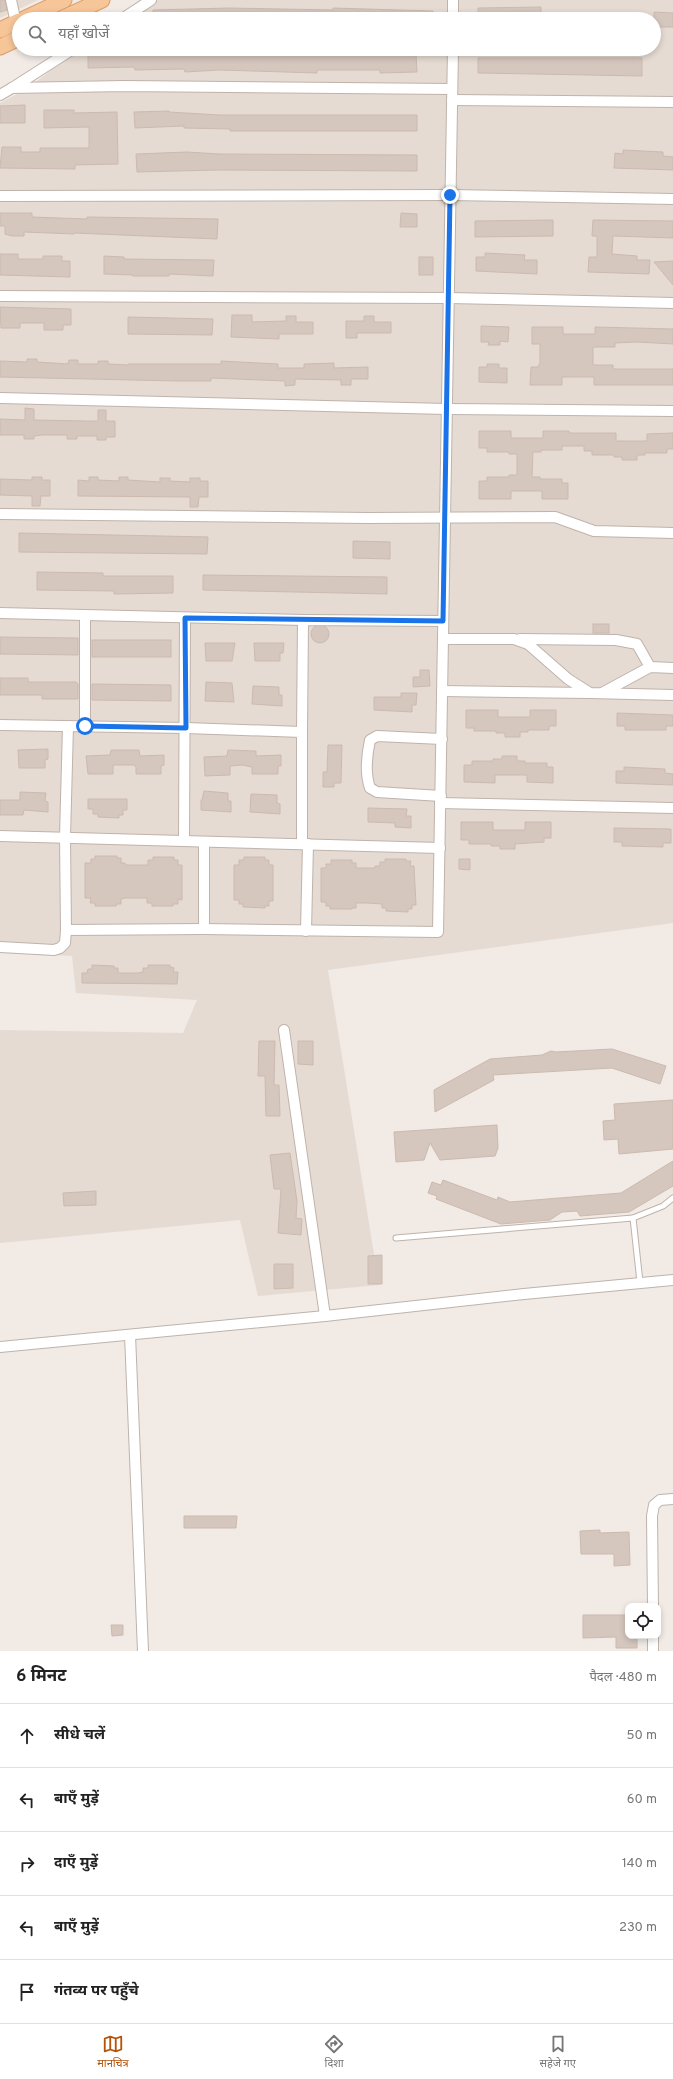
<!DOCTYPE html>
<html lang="hi">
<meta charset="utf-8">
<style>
body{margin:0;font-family:Overpass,"Noto Sans Devanagari",sans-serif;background:#f2f2f2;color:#222}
.controls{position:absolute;right:12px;bottom:12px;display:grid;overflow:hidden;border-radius:8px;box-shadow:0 2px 6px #0003}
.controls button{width:36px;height:36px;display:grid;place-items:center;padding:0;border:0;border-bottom:1px solid #e0e0e0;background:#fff;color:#222;font:20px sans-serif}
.stop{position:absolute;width:12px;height:12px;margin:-9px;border:3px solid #1a73e8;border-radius:50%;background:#fff}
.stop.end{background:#1a73e8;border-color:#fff;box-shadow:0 1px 4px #0008}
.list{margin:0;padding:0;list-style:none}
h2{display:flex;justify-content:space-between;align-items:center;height:52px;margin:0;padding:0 16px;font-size:17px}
h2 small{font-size:13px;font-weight:400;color:#767676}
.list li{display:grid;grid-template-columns:26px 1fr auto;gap:12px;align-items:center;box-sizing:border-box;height:64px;padding:0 16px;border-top:1px solid #e0e0e0}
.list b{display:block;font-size:15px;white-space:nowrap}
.list em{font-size:13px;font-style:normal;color:#767676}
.icon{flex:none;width:22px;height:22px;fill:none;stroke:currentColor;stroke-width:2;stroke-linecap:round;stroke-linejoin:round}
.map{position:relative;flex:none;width:673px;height:1651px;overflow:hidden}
.search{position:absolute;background:#fff;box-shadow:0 2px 6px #0003;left:12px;right:12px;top:12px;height:44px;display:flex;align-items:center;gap:10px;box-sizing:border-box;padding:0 14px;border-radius:22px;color:#767676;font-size:15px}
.sheet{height:372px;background:#fff}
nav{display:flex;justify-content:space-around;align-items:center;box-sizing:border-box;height:56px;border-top:1px solid #e0e0e0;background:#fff;font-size:11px;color:#767676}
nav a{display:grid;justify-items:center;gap:2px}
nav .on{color:#b45309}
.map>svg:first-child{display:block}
.residential{fill:#e5dbd3}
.building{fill:#d5c6be;stroke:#ccbaaf}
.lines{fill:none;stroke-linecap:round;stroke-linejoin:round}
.lane-casing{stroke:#bfb3ab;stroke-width:7}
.street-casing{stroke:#bfb3ab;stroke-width:12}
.primary-casing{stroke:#da9e6a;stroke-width:17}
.lane{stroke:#fff;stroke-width:5}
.street{stroke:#fff;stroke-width:10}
.primary{stroke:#f6c598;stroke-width:15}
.route{stroke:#1a73e8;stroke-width:5}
</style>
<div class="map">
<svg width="673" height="1651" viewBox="0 0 673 1651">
<rect width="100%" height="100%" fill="#f1eae5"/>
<g class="residential">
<path d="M0,0H38L0,18Z"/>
<path d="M140,0H673V923L328,970L379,1285L258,1296L240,1220L0,1243V1030L183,1033L197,1000L76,993L72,956L0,952V103L27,89L78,49H654V19H116Z"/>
</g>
<g class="building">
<path d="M0,0H5L7,10L0,12Z"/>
<path d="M541,7V19H478V8Z"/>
<path d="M230,8L333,10V8L433,11V19H153V10Z"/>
<path d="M654,12L673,13V27H654Z"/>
<path d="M88,50L172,51V53L234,52V50L270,51V54H416L417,72L380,73V70H317V73L220,70L185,72L184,69L135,70L134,67L88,68Z"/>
<path d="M478,58H642V76L478,73Z"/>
<path d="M25,105V123H0V106Z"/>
<path d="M44,110H74V113L117,112L118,164L75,165V169L0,168L2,147H21V152H40V148H89V127L44,128Z"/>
<path d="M169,111V112L219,115H417V131H230V129L184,128V126L135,128L134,112Z"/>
<path d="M623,150L663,152V156L673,157V170L614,168L615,153L623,154Z"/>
<path d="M187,152L219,154L417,155V171L218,170L137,172L136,154Z"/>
<path d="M0,213H32V217L87,219V217L218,219L217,239L74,233V234L24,232V236H12L5,234V226H0Z"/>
<path d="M401,213L417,214V227H400Z"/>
<path d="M553,220V236L475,237V221Z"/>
<path d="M593,220L673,221V238L613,236L612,254L637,256V260H650L649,274L588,272L589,257H597V236H592Z"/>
<path d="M485,253L525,255L524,260H537V274L476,271V257H485Z"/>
<path d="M0,254H18V259H43V256H62V261H70V277L0,275Z"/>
<path d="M104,256L124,257V259L214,260L213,276L169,274V276H133V275L104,274Z"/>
<rect x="419" y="257" width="14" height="18"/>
<path d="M673,261V285L654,262Z"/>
<path d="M0,307L71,309V325H63V330H44V323H20V328H1Z"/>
<path d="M232,315H252V322L286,321V316H296V322H313V334H279V339L231,337Z"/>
<path d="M364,316H374V322H391V333H357V338H346V321H364Z"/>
<path d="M128,317L213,319L212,335L128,334Z"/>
<path d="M481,326L509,327L508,342L500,341V345H488L489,342H481Z"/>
<path d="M532,327H563V334H595V327L673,329V344L637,342L615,343V347H593V365H613V369H673V385H594V377H562V385H530L531,367H538L540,363V344H532Z"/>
<path d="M27,359H37V362L68,364L69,360H78V364H98V361H108V364L128,365V364H221V361L278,364V368H304V364L334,363V368L368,367V379H351V385H341V380L295,379V385L285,386V381L211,378V381H177L0,377V361L27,362Z"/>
<path d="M487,364H499V368H507V383L479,382V367H487Z"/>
<path d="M25,408L34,409V420L86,421H98V410H106V421H115V437H106V440H97V436H77V439H67V435H42L34,436V439H24V435H0V419L25,420Z"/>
<path d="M479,431H511V438H543V431H569V433H616V441H647V434L673,433V449H667V453H645V455H637V460H622V457H614V455H592V451H584V446H562V450H541V452H533L532,477H540V479H562V483H568V499H542V491H511V499H479V481H487V477H509V475H517V454H509V452H487V448H479Z"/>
<path d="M32,477H42V480H50V496H41L40,506H32V496L0,495V479L32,480Z"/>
<path d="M89,477H98V480L119,481V477H128V480L160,482V478H170V481L190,482V478H200V481H208V497H199L198,507H190V497L78,496V480L89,481Z"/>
<path d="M19,533L208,537L207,554L19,552Z"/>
<path d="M353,541L390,542V559L353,558Z"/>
<path d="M37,572L103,573V576H173V593L114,594V591L37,590Z"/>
<path d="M203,575L387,577V594L203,590Z"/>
<rect x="593" y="624" width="16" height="9"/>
<circle cx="320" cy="634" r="9"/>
<path d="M0,637L78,638V655L0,654Z"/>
<rect x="92" y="640" width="79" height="17"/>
<path d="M205,643H235L232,661H206Z"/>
<path d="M254,643H284L283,653H280V661H255Z"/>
<path d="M420,670H429L430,686L413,687V677H420Z"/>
<path d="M0,678H28V682H76L78,684V699H42V695H0Z"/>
<path d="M206,682L232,683L234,702L205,701Z"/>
<path d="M92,684L171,685V701L92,700Z"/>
<path d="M253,686L279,687V695H282V706L252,704Z"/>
<path d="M401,693H417L416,705H412V712L374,710V697H401Z"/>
<path d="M466,710H498V717H530V710H556V726H549V730H528V732H520V737H505V733H496V731H474V728H466Z"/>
<path d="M617,713L673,715V726H666V730H625V726H617Z"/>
<path d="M328,745H342L341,783H334V787H323V772H327Z"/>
<path d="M48,749V759L45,760V768H19L18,750Z"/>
<path d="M111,750H139L140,756L164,755V765L161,766V774H136V767L134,765H113V774H88L86,756L110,755Z"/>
<path d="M228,750L256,751V756L281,755V766H278V774H252V767L242,765L230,766V775L205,776L204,757L227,756Z"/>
<path d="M502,756H517V761H525V763H547V767H553V783L527,782V775H495V783L464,782V765H472V761H493V759H502Z"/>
<path d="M624,767L665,769V773L673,774V785L616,783V771H624Z"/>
<path d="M204,791L228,793V801H231V812L201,810V800H202Z"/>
<path d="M20,792L46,793L45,801L48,802V812L24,810L23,815H0V800H20Z"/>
<path d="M251,794L277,795V803L280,804V814L250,812Z"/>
<path d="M88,799H127V810H123V815H119V818L98,817V814H93V809H88Z"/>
<path d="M368,808L407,809L406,816H411V828L395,827V823L368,822Z"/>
<path d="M461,822H493V830H525V822H551V838H544V842L515,844V849H500V846H491V844H469V840H461Z"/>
<path d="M614,828L671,829V843H663V847L622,846V842H614Z"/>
<path d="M95,856H117V858H121V863H125V865H148V860H153V857H174V860H178V865H182V900L178,899V904H173V906H152V903H147V898H125L121,899V904H117L116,906H95V903H90L91,898H85V863H91V859H95Z"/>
<path d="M244,857H265V860H269V865H273V901H269V906H265V908L243,907V904H239V900H234V865H239V860H244Z"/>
<path d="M385,859H406V861H411L410,866H414L416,905H412V909H408V912L386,911V908H382V904L367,903H356V908H352V909H330V906H326V902H321V868H326V864H331V860H352V863H356V868H375V866H380V862H385Z"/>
<path d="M459,859H470V870L459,869Z"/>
<path d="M92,965L114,966V968H118V973H138L143,972V968H148V965H170V967L174,968L173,972H178L177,984L82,983V973H87L88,969H92Z"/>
<path d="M259,1041H275L274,1085H279L280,1116H266L265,1076H258Z"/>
<path d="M298,1041H313V1065L298,1064Z"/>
<path d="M612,1049L666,1066L660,1084L612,1068L493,1075L494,1080L435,1112L434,1090L490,1059L542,1055L551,1051L556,1052Z"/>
<path d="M673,1100V1149L619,1154L618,1139L604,1140L603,1121L615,1120L614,1104Z"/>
<path d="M497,1125L498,1148L495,1156L440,1160L430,1143L424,1160L396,1162L394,1132Z"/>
<path d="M290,1153L297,1201L296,1218L302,1219L301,1235L278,1233L281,1189H274L270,1155Z"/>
<path d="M673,1161V1186L629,1212L580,1216L577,1211L562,1212L550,1220L501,1224L436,1199L437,1196L428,1193L432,1182L441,1185L443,1180L497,1200L498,1197L510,1202L621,1193Z"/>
<path d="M96,1191V1205L64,1206L63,1193Z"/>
<path d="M382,1255V1284H368V1256Z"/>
<path d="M274,1264H293V1288L274,1289Z"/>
<path d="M184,1516H237L236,1528H184Z"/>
<path d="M600,1530V1533L629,1532L630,1565L614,1566V1554H581L580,1531Z"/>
<path d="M583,1615H628V1636H637V1648H616V1637L583,1638Z"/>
<path d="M111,1625H123V1635L112,1636Z"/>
</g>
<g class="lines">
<defs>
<g id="lane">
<path d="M633,1218L663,1206L673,1198"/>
<path d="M396,1238L633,1218L640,1282"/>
</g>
<g id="street">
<path d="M11,0L16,23"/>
<path d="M122,19L151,0"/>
<path d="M453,19V0"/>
<path d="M12,88L73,49"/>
<path d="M0,95L12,88L124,86L452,89"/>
<path d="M452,100L673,102"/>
<path d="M0,196L450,195L673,199"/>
<path d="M0,296L449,298L673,303"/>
<path d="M0,398L447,409L673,411"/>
<path d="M0,514L368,518L555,517L594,531L673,533"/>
<path d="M0,613L303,620"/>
<path d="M85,615V726"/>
<path d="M443,639H514L528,644L568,679L590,693L673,695"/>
<path d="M520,639L616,640L637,644L650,667"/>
<path d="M442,691L590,693"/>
<path d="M602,693L650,667L673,668"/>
<path d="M0,725L186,728L302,732V844"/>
<path d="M302,732L303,620L443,621"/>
<path d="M441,796L377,792L370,788C365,774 367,754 370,740L377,736L442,739"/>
<path d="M440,803L673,808"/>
<path d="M0,836L440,848"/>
<path d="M184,841L185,618"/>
<path d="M204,929V842"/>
<path d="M66,930L65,837L68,726"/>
<path d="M306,931L308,844"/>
<path d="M0,947L54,950L60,948L65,943L66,930L204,929L438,932L453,49"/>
<path d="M284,1030L325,1316"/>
<path d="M130,1335L143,1651"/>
<path d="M0,1347L325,1316L524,1294L673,1280"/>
<path d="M653,1606L652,1516L654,1505L660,1500L673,1499"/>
<path d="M653,1636V1651"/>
</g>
<g id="primary">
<path d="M24,19L64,0"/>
<path d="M61,19L102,0"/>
<path d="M0,30L19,21"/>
<path d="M0,47L19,38"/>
</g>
</defs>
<use href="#lane" class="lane-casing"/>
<use href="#street" class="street-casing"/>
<use href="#primary" class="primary-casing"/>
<use href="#lane" class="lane"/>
<use href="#street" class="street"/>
<use href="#primary" class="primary"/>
</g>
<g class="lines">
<path class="route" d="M85,726L186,728L185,618L443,621L450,195"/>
</g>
</svg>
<div class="controls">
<button><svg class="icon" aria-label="locate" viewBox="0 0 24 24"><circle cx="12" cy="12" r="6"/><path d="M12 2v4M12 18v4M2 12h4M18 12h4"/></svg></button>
</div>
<div class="stop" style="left:85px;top:726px"></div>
<div class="stop end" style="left:450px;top:195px"></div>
<div class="search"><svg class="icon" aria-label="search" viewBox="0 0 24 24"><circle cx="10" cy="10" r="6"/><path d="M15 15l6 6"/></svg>यहाँ खोजें</div>
</div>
<section class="sheet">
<h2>6 मिनट<small>पैदल · 480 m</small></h2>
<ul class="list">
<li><svg class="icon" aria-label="ahead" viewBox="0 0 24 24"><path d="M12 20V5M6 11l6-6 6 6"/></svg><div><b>सीधे चलें</b></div><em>50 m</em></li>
<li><svg class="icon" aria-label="left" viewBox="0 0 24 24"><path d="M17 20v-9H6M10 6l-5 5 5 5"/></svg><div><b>बाएँ मुड़ें</b></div><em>60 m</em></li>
<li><svg class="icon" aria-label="right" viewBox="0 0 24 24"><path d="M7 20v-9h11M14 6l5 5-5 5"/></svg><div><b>दाएँ मुड़ें</b></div><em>140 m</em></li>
<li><svg class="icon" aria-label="left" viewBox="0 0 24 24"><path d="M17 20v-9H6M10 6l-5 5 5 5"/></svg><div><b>बाएँ मुड़ें</b></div><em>230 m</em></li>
<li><svg class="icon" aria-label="arrive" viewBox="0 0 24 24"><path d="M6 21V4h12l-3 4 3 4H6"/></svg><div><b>गंतव्य पर पहुँचे</b></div></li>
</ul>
</section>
<nav>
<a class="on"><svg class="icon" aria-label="map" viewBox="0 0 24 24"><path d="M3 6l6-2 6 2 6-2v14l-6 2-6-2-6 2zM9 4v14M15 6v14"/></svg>मानचित्र</a>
<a><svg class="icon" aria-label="directions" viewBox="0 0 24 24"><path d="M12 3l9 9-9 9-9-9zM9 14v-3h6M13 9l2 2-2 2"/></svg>दिशा</a>
<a><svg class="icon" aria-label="saved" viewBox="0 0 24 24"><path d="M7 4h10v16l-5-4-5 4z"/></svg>सहेजे गए</a>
</nav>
